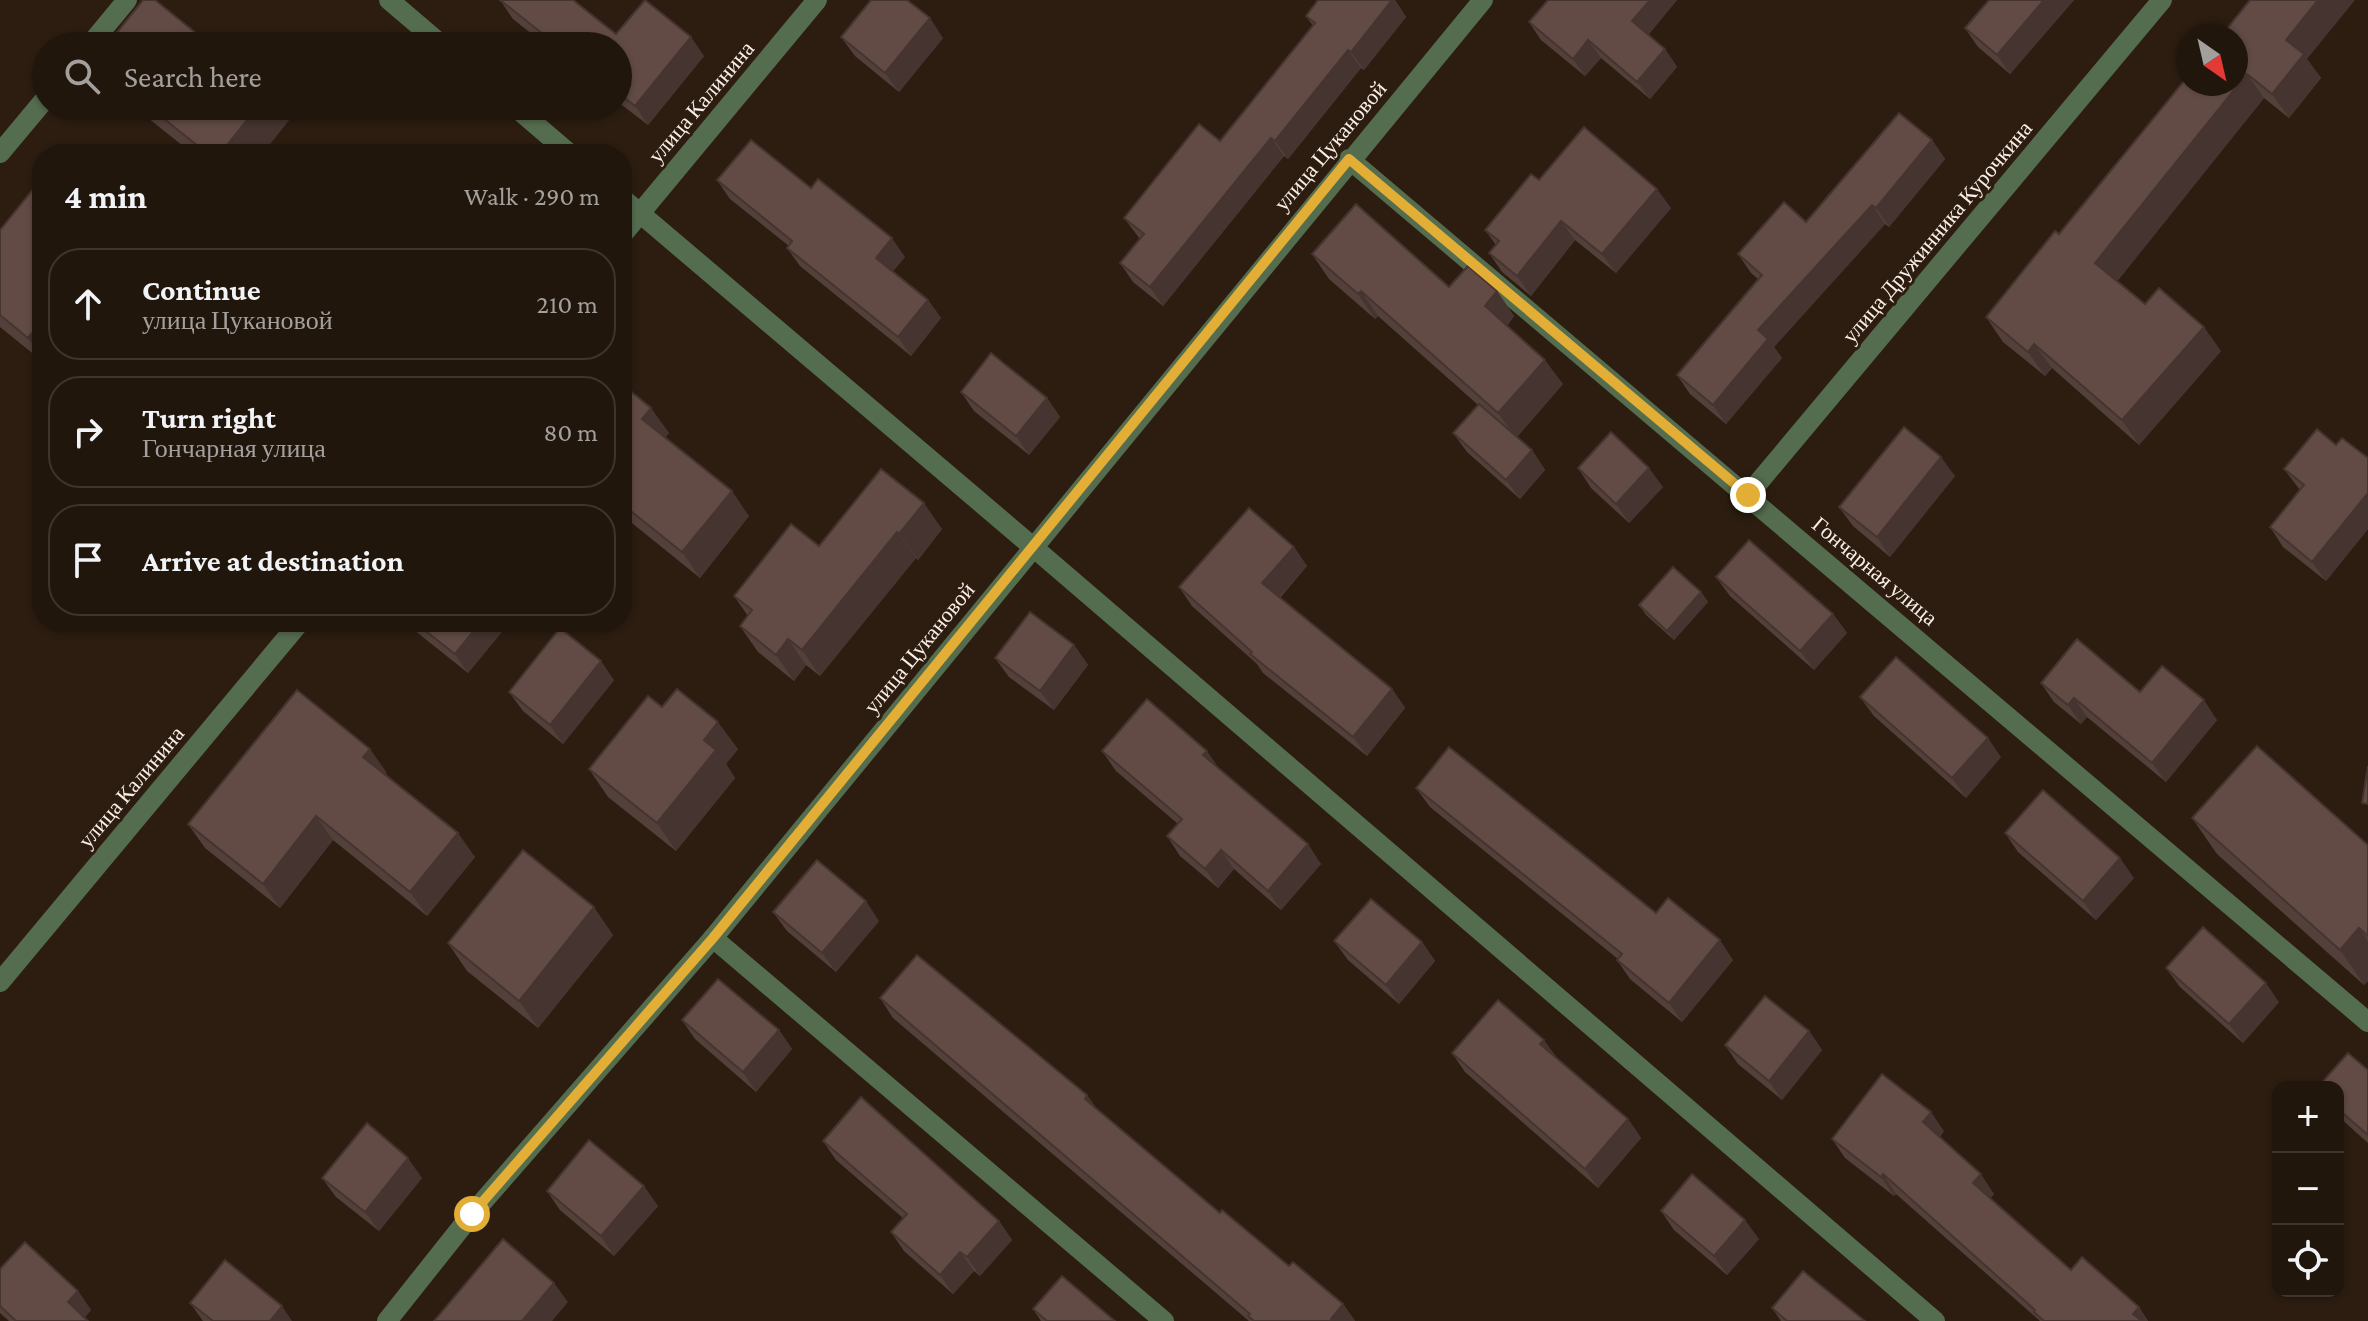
<!DOCTYPE html>
<meta charset="utf-8">
<style>
body{margin:0;font-family:"Crimson Pro",serif;background:#2d231a;color:#f1f3f6}
.controls{position:absolute;right:24px;bottom:24px;display:grid;overflow:hidden;border-radius:16px;box-shadow:0 2px 6px #0004}
.controls button{width:72px;height:72px;display:grid;place-items:center;padding:0;border:0;border-bottom:2px solid #3e352d;background:#21160c;color:#f1f3f6;font:40px sans-serif}
.compass{position:absolute;left:2176px;top:24px;width:72px;height:72px;border-radius:50%;background:#21160c;box-shadow:0 2px 6px #0004;rotate:146deg}
.stop{position:absolute;width:24px;height:24px;margin:-18px;border:6px solid #e3ae35;border-radius:50%;background:#fff}
.stop.end{background:#e3ae35;border-color:#fff;box-shadow:0 2px 8px #0008}
.list{margin:0;padding:0;list-style:none}
h2{display:flex;justify-content:space-between;align-items:center;height:104px;margin:0;padding:0 32px;font-size:34px}
h2 small{font-size:26px;font-weight:400;color:#a29f9d}
.list li{display:grid;grid-template-columns:52px 1fr auto;gap:24px;align-items:center;box-sizing:border-box;height:112px;margin:0 16px 16px;padding:0 16px;border:2px solid #3e352d;border-radius:32px}
.list b{display:block;font-size:30px;white-space:nowrap}
.list p{margin:0;font-size:26px;white-space:nowrap;color:#a29f9d}
.list em{font-size:26px;font-style:normal;color:#a29f9d}
.icon{flex:none;width:44px;height:44px;fill:none;stroke:currentColor;stroke-width:2;stroke-linecap:round;stroke-linejoin:round}
.map{position:relative;flex:none;width:2368px;height:1321px;overflow:hidden}
.search{position:absolute;background:#21160c;box-shadow:0 2px 6px #0004;left:32px;top:32px;width:600px;height:88px;display:flex;align-items:center;gap:20px;box-sizing:border-box;padding:0 28px;border-radius:44px;color:#a29f9d;font-size:30px}
.panel{position:absolute;background:#21160c;box-shadow:0 2px 6px #0004;left:32px;top:144px;width:600px;height:488px;border-radius:32px}
.map>svg:first-child{display:block}
.lines{fill:none;stroke-linecap:round;stroke-linejoin:round}
.street{stroke:#556d4f;stroke-width:20}
.wall{fill:#54403b}
.shaded-wall{fill:#453430}
.building{fill:#624b45;stroke:#453430;stroke-width:2}
.route{stroke:#e3ae35;stroke-width:10}
.labels{text-anchor:middle;dominant-baseline:central;stroke-width:6;stroke-linejoin:round;paint-order:stroke}
.street-label{font-size:22px;fill:#faefe7;stroke:#2c1d10}
</style>
<div class="map">
<svg width="2368" height="1321" viewBox="0 0 2368 1321">
<rect width="100%" height="100%" fill="#2c1d10"/>
<g class="lines">
<g class="street">
<path d="M389,0L443,46"/>
<path d="M89,46L127,0"/>
<path d="M514,106L570,154"/>
<path d="M0,153L46,98"/>
<path d="M1349,159L2368,1022"/>
<path d="M622,198L1033,547L1935,1321"/>
<path d="M622,235L817,0"/>
<path d="M1748,495L2162,0"/>
<path d="M713,938L1164,1321"/>
<path d="M0,982L300,622"/>
<path d="M387,1321L472,1214L713,938L1483,0"/>
</g>
</g>
<g class="wall">
<path d="M500,0L616,34L704,56L648,125L618,102V46H547L513,19Z"/>
<path d="M1318,0H1395L1406,17L1364,70L1361,68L1288,159L1284,156L1163,306L1133,282L1120,263L1140,239L1124,218L1220,141L1313,26L1306,16Z"/>
<path d="M1548,0H1677L1648,35L1665,49L1677,67L1650,99L1601,58L1585,76L1541,40L1529,22Z"/>
<path d="M1989,0H2074L2010,74L1978,47L1965,28Z"/>
<path d="M2236,36L2307,59L2321,78L2289,118L2264,98L2117,281L2145,304L2221,351L2139,445L2052,368L2045,376L2003,342L1986,317Z"/>
<path d="M841,37L943,38L899,92L855,56Z"/>
<path d="M133,106H280L289,120L262,154H193Z"/>
<path d="M1932,140L1945,159L1889,227L1885,224L1774,347L1782,358L1726,424L1690,394L1677,375L1758,279L1751,273L1738,254L1806,222Z"/>
<path d="M42,178V361L0,327V230Z"/>
<path d="M717,180L811,188L905,257L893,271L928,300L941,318L911,356L800,266L787,248L789,246L730,199Z"/>
<path d="M1539,180L1671,208L1616,273L1575,240L1531,296L1502,272L1489,253L1496,245L1485,230Z"/>
<path d="M1312,254L1449,287L1497,291L1514,316L1507,326L1563,384L1517,437L1532,450L1545,470L1520,499L1467,452L1453,433L1478,405L1378,316L1375,319L1329,279Z"/>
<path d="M622,384L669,433L665,437L749,516L700,578L622,515Z"/>
<path d="M961,392L1047,398L1060,417L1029,455L974,411Z"/>
<path d="M2336,445L2368,458V529L2326,581L2283,547L2270,527L2300,490L2284,469Z"/>
<path d="M1578,468L1663,487L1629,523L1591,488Z"/>
<path d="M881,469L942,529L918,560L916,558L820,676L806,665L794,681L758,652L740,626L748,616L734,596L819,546Z"/>
<path d="M1955,476L1890,557L1853,526L1839,507Z"/>
<path d="M1294,547L1307,566L1280,598L1392,689L1405,708L1367,756L1263,673L1257,664L1192,606L1179,587Z"/>
<path d="M1716,577L1833,614L1847,633L1814,670L1730,596Z"/>
<path d="M1701,592L1708,602L1674,640L1646,615L1639,605Z"/>
<path d="M404,622H510L468,673Z"/>
<path d="M1074,645L1088,665L1054,710L1009,677L995,658Z"/>
<path d="M614,680L563,744L523,711L509,692Z"/>
<path d="M2041,683L2140,692L2217,720L2166,782L2087,717L2081,724L2054,702Z"/>
<path d="M1860,697L2001,757L1966,798L1874,716Z"/>
<path d="M662,707L738,749L726,764L735,778L676,851L608,797L589,769Z"/>
<path d="M1102,751L1220,769L1321,864L1281,910L1234,869L1218,888L1180,856L1167,836L1178,824L1116,771Z"/>
<path d="M387,773L386,774L475,857L427,916L333,840L280,908L205,848L188,824Z"/>
<path d="M1416,788L1656,913L1733,960L1682,1022L1630,979L1617,960L1618,959L1430,807Z"/>
<path d="M2192,818L2368,845V981L2364,985L2217,854Z"/>
<path d="M2005,833L2134,878L2096,920L2018,852Z"/>
<path d="M773,912L879,921L836,972L787,931Z"/>
<path d="M613,935L538,1028L467,971L448,943Z"/>
<path d="M1334,941L1422,942L1435,961L1399,1004L1348,960Z"/>
<path d="M2166,968L2279,1002L2243,1043L2180,987Z"/>
<path d="M880,998L1087,1095L1097,1109L1220,1213L1289,1266L1343,1304L1355,1321H1249L893,1018Z"/>
<path d="M682,1020L779,1030L792,1049L756,1092L695,1039Z"/>
<path d="M1809,1031L1822,1050L1782,1100L1738,1064L1725,1045Z"/>
<path d="M1452,1053L1557,1058L1628,1119L1641,1138L1598,1188L1465,1072Z"/>
<path d="M2368,1070V1143L2338,1116V1087Z"/>
<path d="M1944,1131L1940,1137L1994,1194L1990,1198L2071,1270L2139,1307L2148,1321H2040L1896,1194L1894,1196L1845,1158L1832,1139Z"/>
<path d="M823,1141L999,1221L1012,1240L980,1276L974,1271L953,1294L904,1251L891,1232L903,1218L836,1160Z"/>
<path d="M322,1178H422L379,1231L336,1197Z"/>
<path d="M547,1191L658,1206L614,1256L560,1210Z"/>
<path d="M1661,1211L1759,1239L1727,1275L1674,1230Z"/>
<path d="M0,1269L78,1291L91,1310L84,1318L88,1321H9L0,1313Z"/>
<path d="M190,1303L292,1321H203Z"/>
<path d="M1772,1308L1865,1321H1781Z"/>
<path d="M1033,1309L1115,1321H1041Z"/>
</g>
<g class="shaded-wall">
<path d="M1392,0H1395L1406,17L1364,70L1351,52Z"/>
<path d="M1650,0H1677L1645,39L1632,21Z"/>
<path d="M2044,0H2074L2010,74L1997,55Z"/>
<path d="M2318,0H2355L2307,59L2321,78L2289,118L2272,94L2286,40Z"/>
<path d="M930,18L943,38L899,92L885,73Z"/>
<path d="M691,37L704,56L648,125L635,106Z"/>
<path d="M1588,40L1601,58L1585,76L1573,59Z"/>
<path d="M1665,49L1677,67L1650,99L1637,82Z"/>
<path d="M1348,50L1361,68L1288,159L1275,141Z"/>
<path d="M2247,74L2264,98L2112,288L2095,263Z"/>
<path d="M258,106H280L289,120L262,154H220Z"/>
<path d="M1271,138L1284,156L1163,306L1150,287Z"/>
<path d="M1932,140L1945,159L1889,227L1876,208Z"/>
<path d="M1657,189L1671,208L1616,273L1602,254Z"/>
<path d="M1872,205L1885,224L1774,347L1782,358L1726,424L1713,405L1758,330Z"/>
<path d="M1561,221L1575,240L1531,296L1517,276Z"/>
<path d="M892,238L905,257L889,276L876,258Z"/>
<path d="M1361,291L1378,316L1375,319L1358,294Z"/>
<path d="M1497,291L1514,316L1502,331L1485,306Z"/>
<path d="M928,300L941,318L911,356L898,337Z"/>
<path d="M42,321V358L28,338Z"/>
<path d="M2204,327L2221,351L2139,445L2122,420Z"/>
<path d="M2034,344L2052,368L2045,376L2028,352Z"/>
<path d="M1545,360L1563,384L1516,438L1498,413Z"/>
<path d="M1047,398L1060,417L1029,455L1016,436Z"/>
<path d="M651,408L669,433L660,444L642,419Z"/>
<path d="M1532,450L1545,470L1520,499L1506,480Z"/>
<path d="M1941,457L1955,476L1890,557L1877,537Z"/>
<path d="M1649,468L1663,487L1629,523L1616,504Z"/>
<path d="M732,491L749,516L700,578L682,552Z"/>
<path d="M2368,493V529L2326,581L2312,562Z"/>
<path d="M924,503L942,529L918,560L899,534Z"/>
<path d="M897,532L916,558L820,676L802,650Z"/>
<path d="M1294,547L1307,566L1275,602L1262,583Z"/>
<path d="M1701,592L1708,602L1674,640L1667,631Z"/>
<path d="M1833,614L1847,633L1814,670L1800,651Z"/>
<path d="M481,622H510L468,673L455,654Z"/>
<path d="M788,639L806,665L794,681L776,655Z"/>
<path d="M1074,645L1088,665L1054,710L1040,691Z"/>
<path d="M601,661L614,680L563,744L550,725Z"/>
<path d="M1392,689L1405,708L1367,756L1353,737Z"/>
<path d="M2074,698L2087,717L2081,724L2068,705Z"/>
<path d="M2204,700L2217,720L2166,782L2152,763Z"/>
<path d="M718,722L738,749L726,764L735,778L676,851L657,823L704,740Z"/>
<path d="M1988,738L2001,757L1966,798L1952,778Z"/>
<path d="M370,749L387,773L380,781L363,757Z"/>
<path d="M1207,751L1220,770L1203,755Z"/>
<path d="M316,816L333,840L280,908L263,884Z"/>
<path d="M458,833L475,857L427,916L410,892Z"/>
<path d="M1308,844L1321,864L1281,910L1268,891Z"/>
<path d="M1221,850L1234,869L1218,888L1205,869Z"/>
<path d="M2120,858L2134,878L2096,920L2083,901Z"/>
<path d="M866,901L879,921L836,972L822,953Z"/>
<path d="M594,907L613,935L538,1028L519,1001Z"/>
<path d="M2359,928L2368,941V981L2364,985L2340,950Z"/>
<path d="M1720,940L1733,960L1682,1022L1669,1003Z"/>
<path d="M1422,942L1435,961L1399,1004L1386,985Z"/>
<path d="M2266,983L2279,1002L2243,1043L2229,1024Z"/>
<path d="M779,1030L792,1049L756,1092L743,1072Z"/>
<path d="M1809,1031L1822,1050L1782,1100L1769,1081Z"/>
<path d="M1544,1040L1558,1059L1540,1044Z"/>
<path d="M1087,1095L1101,1115L1085,1099Z"/>
<path d="M1931,1112L1944,1131L1936,1141L1923,1122Z"/>
<path d="M1628,1119L1641,1138L1598,1188L1585,1169Z"/>
<path d="M408,1158L422,1178L379,1231L365,1212Z"/>
<path d="M1883,1174L1896,1194L1894,1196L1881,1177Z"/>
<path d="M1981,1174L1994,1194L1987,1202L1973,1183Z"/>
<path d="M644,1186L658,1206L614,1256L601,1236Z"/>
<path d="M1745,1220L1759,1239L1727,1275L1714,1256Z"/>
<path d="M999,1221L1012,1240L980,1276L967,1257Z"/>
<path d="M960,1252L974,1271L953,1294L940,1275Z"/>
<path d="M554,1283L568,1302L552,1321H522Z"/>
<path d="M78,1291L91,1310L82,1321L68,1302Z"/>
<path d="M1343,1304L1355,1321H1332L1331,1319Z"/>
<path d="M282,1306L292,1321H270Z"/>
<path d="M2139,1307L2148,1321H2138L2133,1314Z"/>
</g>
<g class="building">
<path d="M143,0H155L212,46H106Z"/>
<path d="M500,0H573L616,34L645,0L691,37L635,106L618,93V46H558Z"/>
<path d="M871,0H907L930,18L885,73L841,37Z"/>
<path d="M1318,0H1392L1351,52L1348,50L1275,141L1271,138L1150,287L1120,263L1144,234L1124,218L1199,124L1220,141L1315,23L1306,16Z"/>
<path d="M1548,0H1650L1632,21L1665,49L1637,82L1588,40L1573,59L1529,22Z"/>
<path d="M1989,0H2044L1997,55L1965,28Z"/>
<path d="M2250,0H2318L2286,40L2304,54L2272,94L2247,74L2095,263L2145,304L2159,288L2204,327L2122,420L2034,344L2028,352L1986,317L2055,231L2059,234L2188,76V84H2236V36H2221Z"/>
<path d="M148,106H258L220,154H208Z"/>
<path d="M1899,113L1932,140L1876,208L1872,205L1758,330L1768,339L1713,405L1677,375L1762,275L1738,254L1784,202L1806,222Z"/>
<path d="M1584,127L1657,189L1602,254L1561,221L1517,276L1489,253L1499,241L1485,230L1531,174L1539,180Z"/>
<path d="M751,140L811,188L818,179L892,238L876,258L928,300L898,337L787,248L792,241L717,180Z"/>
<path d="M42,178V321L28,338L0,315V230Z"/>
<path d="M1356,204L1449,287L1468,266L1497,291L1485,306L1545,360L1498,413L1361,291L1358,294L1312,254Z"/>
<path d="M991,353L1047,398L1016,436L961,392Z"/>
<path d="M622,384L651,408L642,419L732,491L682,552L622,504Z"/>
<path d="M1479,404L1532,450L1506,480L1453,433Z"/>
<path d="M1904,427L1941,457L1877,537L1839,507Z"/>
<path d="M2317,429L2336,445L2342,438L2368,458V493L2312,562L2270,527L2304,485L2284,469Z"/>
<path d="M1611,432L1649,468L1616,504L1578,468Z"/>
<path d="M881,469L924,503L899,534L897,532L802,650L788,639L776,655L740,626L752,610L734,596L791,524L819,546Z"/>
<path d="M1249,508L1294,547L1262,583L1392,689L1353,737L1250,654L1252,652L1179,587Z"/>
<path d="M1749,540L1833,614L1800,651L1716,577Z"/>
<path d="M1673,567L1701,592L1667,631L1639,605Z"/>
<path d="M1030,612L1074,645L1040,691L995,658Z"/>
<path d="M414,622H481L455,654Z"/>
<path d="M560,628L601,661L550,725L509,692Z"/>
<path d="M2077,639L2140,692L2162,666L2204,700L2152,763L2074,698L2068,705L2041,683Z"/>
<path d="M1896,657L1988,738L1952,778L1860,697Z"/>
<path d="M677,689L718,722L704,740L716,750L657,823L589,769L648,696L662,707Z"/>
<path d="M297,690L370,749L363,757L458,833L410,892L316,816L263,884L188,824Z"/>
<path d="M1147,699L1207,751L1203,755L1308,844L1268,891L1221,850L1205,869L1167,836L1182,819L1102,751Z"/>
<path d="M2257,746L2368,845V936L2359,928L2340,950L2192,818Z"/>
<path d="M1449,747L1656,913L1668,898L1720,940L1669,1003L1617,960L1622,954L1416,788Z"/>
<path d="M2368,766V804L2362,803Z"/>
<path d="M2043,790L2120,858L2083,901L2005,833Z"/>
<path d="M523,850L594,907L519,1001L448,943Z"/>
<path d="M817,860L866,901L822,953L773,912Z"/>
<path d="M1371,899L1422,942L1386,985L1334,941Z"/>
<path d="M2203,927L2266,983L2229,1024L2166,968Z"/>
<path d="M917,955L1087,1095L1085,1099L1220,1213L1222,1210L1289,1266L1293,1262L1343,1304L1331,1319L1334,1321H1254L1248,1316L1250,1314L880,998Z"/>
<path d="M718,979L779,1030L743,1072L682,1020Z"/>
<path d="M1765,996L1809,1031L1769,1081L1725,1045Z"/>
<path d="M1498,1000L1544,1040L1540,1044L1628,1119L1585,1169L1452,1053Z"/>
<path d="M2348,1053L2368,1070V1135L2338,1109V1087H2318Z"/>
<path d="M1882,1074L1931,1112L1923,1122L1981,1174L1973,1183L2071,1270L2082,1257L2139,1307L2133,1314L2142,1321H2044L2034,1312L2035,1310L1883,1174L1881,1177L1832,1139Z"/>
<path d="M861,1097L999,1221L967,1257L960,1252L940,1275L891,1232L907,1214L823,1141Z"/>
<path d="M367,1123L408,1158L365,1212L322,1178Z"/>
<path d="M589,1140L644,1186L601,1236L547,1191Z"/>
<path d="M1692,1174L1745,1220L1714,1256L1661,1211Z"/>
<path d="M503,1239L554,1283L522,1321H434Z"/>
<path d="M25,1242L78,1291L68,1302L88,1321H16L0,1306V1269Z"/>
<path d="M225,1260L282,1306L270,1321H213L190,1303Z"/>
<path d="M1803,1271L1865,1321H1787L1772,1308Z"/>
<path d="M1062,1276L1115,1321H1047L1033,1309Z"/>
</g>
<g class="lines">
<path class="route" d="M472,1214L713,938L1349,159L1748,495"/>
</g>
<g class="labels">
<g class="street-label">
<text transform="translate(701 102) rotate(-50)">улица Калинина</text>
<text transform="translate(1330 146) rotate(-50)">улица Цукановой</text>
<text transform="translate(1937 232) rotate(-50)">улица Дружинника Курочкина</text>
<text transform="translate(1875 571) rotate(40)">Гончарная улица</text>
<text transform="translate(919 648) rotate(-51)">улица Цукановой</text>
<text transform="translate(131 787) rotate(-50)">улица Калинина</text>
</g>
</g>
</svg>
<div class="controls">
<button>+</button>
<button>−</button>
<button><svg class="icon" aria-label="locate" viewBox="0 0 24 24"><circle cx="12" cy="12" r="6"/><path d="M12 2v4M12 18v4M2 12h4M18 12h4"/></svg></button>
</div>
<svg class="compass" viewBox="-18 -18 36 36"><path d="M0-13l5 13h-10z" fill="#e53935"/><path d="M0 13l5-13h-10z" fill="#a29f9d"/></svg>
<div class="stop" style="left:472px;top:1214px"></div>
<div class="stop end" style="left:1748px;top:495px"></div>
<div class="search"><svg class="icon" aria-label="search" viewBox="0 0 24 24"><circle cx="10" cy="10" r="6"/><path d="M15 15l6 6"/></svg>Search here</div>
<section class="panel">
<h2>4 min<small>Walk · 290 m</small></h2>
<ul class="list">
<li><svg class="icon" aria-label="ahead" viewBox="0 0 24 24"><path d="M12 20V5M6 11l6-6 6 6"/></svg><div><b>Continue</b><p>улица Цукановой</p></div><em>210 m</em></li>
<li><svg class="icon" aria-label="right" viewBox="0 0 24 24"><path d="M7 20v-9h11M14 6l5 5-5 5"/></svg><div><b>Turn right</b><p>Гончарная улица</p></div><em>80 m</em></li>
<li><svg class="icon" aria-label="arrive" viewBox="0 0 24 24"><path d="M6 21V4h12l-3 4 3 4H6"/></svg><div><b>Arrive at destination</b></div></li>
</ul>
</section>
</div>
